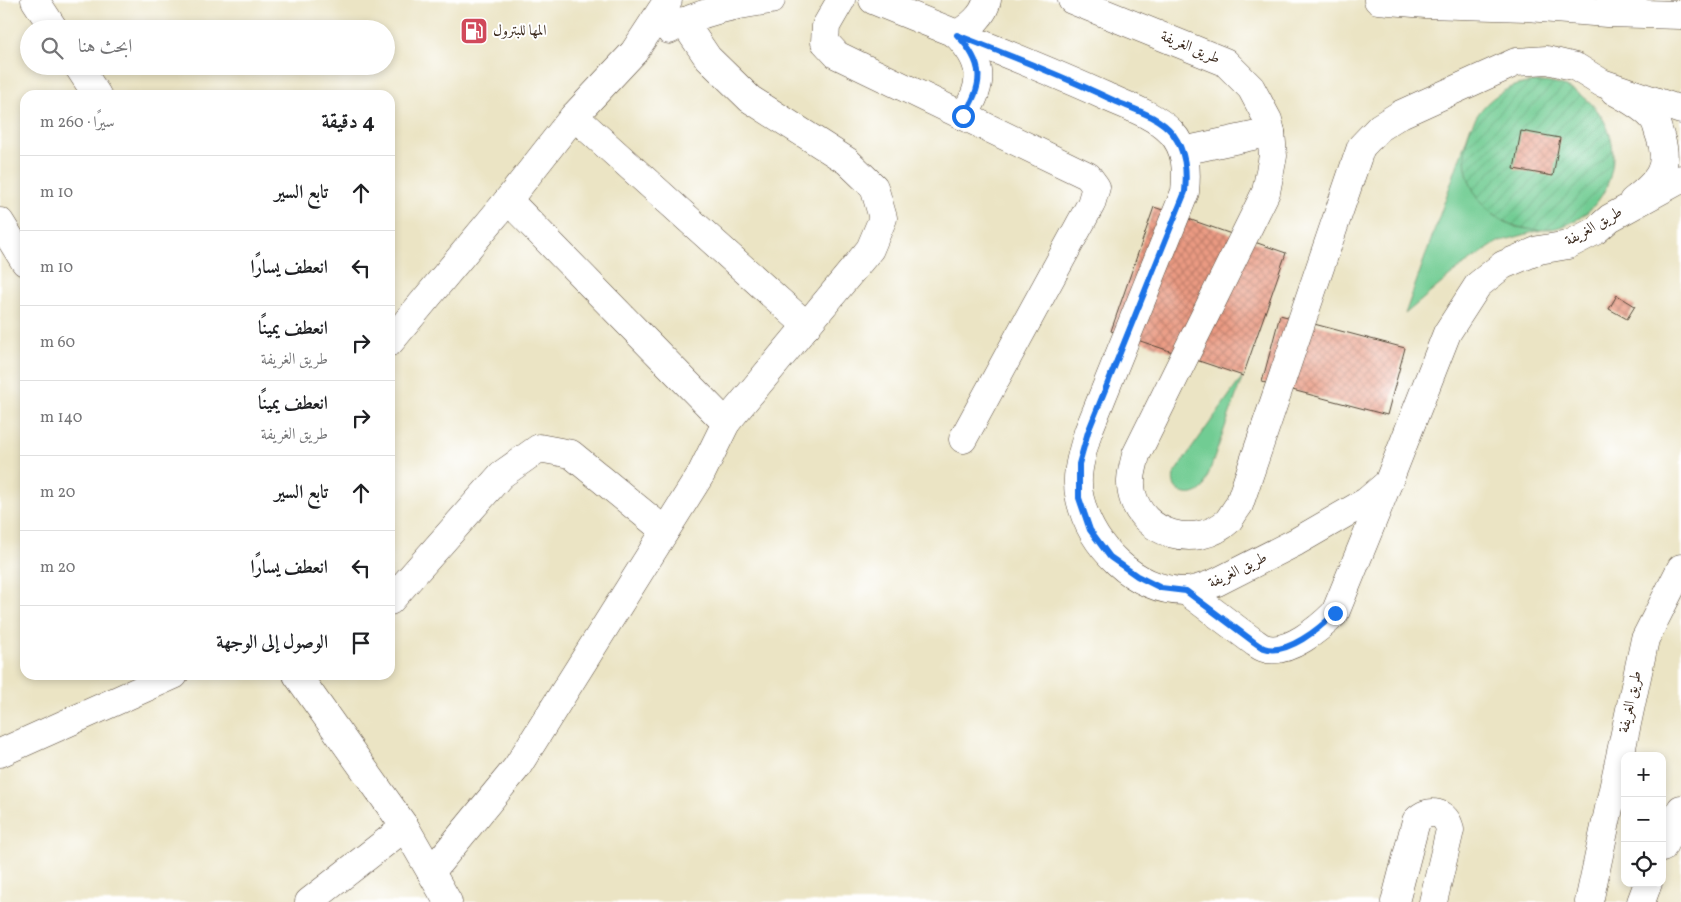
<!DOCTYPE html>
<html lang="ar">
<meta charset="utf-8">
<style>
body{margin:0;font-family:Vollkorn,Amiri,serif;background:#f6f6f6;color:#202124;direction:rtl}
.controls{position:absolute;right:15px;bottom:15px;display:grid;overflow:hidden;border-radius:10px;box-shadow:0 2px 8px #0003}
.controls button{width:45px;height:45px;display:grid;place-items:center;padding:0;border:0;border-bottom:1px solid #e0e0e0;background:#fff;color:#202124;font:25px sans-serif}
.stop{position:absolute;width:15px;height:15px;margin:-11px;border:4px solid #1a73e8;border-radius:50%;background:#fff}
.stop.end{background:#1a73e8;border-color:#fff;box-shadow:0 1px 5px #0008}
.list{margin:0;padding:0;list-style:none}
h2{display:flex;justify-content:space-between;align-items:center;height:65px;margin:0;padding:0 20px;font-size:21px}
h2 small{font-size:16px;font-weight:400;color:#757577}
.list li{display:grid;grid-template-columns:32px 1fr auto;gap:15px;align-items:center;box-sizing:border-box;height:75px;padding:0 20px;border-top:1px solid #e0e0e0}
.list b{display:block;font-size:19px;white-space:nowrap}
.list p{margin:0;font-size:16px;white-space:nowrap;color:#757577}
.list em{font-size:16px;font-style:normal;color:#757577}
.icon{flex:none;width:28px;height:28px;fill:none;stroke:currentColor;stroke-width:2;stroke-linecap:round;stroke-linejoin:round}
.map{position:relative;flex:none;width:1681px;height:902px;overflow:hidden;direction:ltr}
.search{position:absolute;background:#fff;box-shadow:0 2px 8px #0003;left:20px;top:20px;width:375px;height:55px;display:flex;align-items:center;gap:12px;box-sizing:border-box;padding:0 18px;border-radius:28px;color:#757577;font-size:19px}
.panel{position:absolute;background:#fff;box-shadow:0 2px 8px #0003;left:20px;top:90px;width:375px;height:590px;border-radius:15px;direction:rtl}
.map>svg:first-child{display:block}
.grass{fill:#71cc93;stroke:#567b58}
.garden{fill:url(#garden-furrows);stroke:#567b58}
.building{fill:url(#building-cross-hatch)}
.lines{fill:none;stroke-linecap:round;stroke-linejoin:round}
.minor-casing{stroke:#554637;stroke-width:29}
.major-casing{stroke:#554637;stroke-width:29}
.minor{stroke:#fff;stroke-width:28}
.major{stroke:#fff;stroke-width:28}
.route{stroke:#1a73e8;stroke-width:6}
.labels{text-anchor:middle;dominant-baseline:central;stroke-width:4;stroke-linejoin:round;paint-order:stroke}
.poi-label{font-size:15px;fill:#3b2a1e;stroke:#fff;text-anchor:start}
.street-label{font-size:15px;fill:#3b2a1e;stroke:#fff}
</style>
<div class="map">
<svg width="1681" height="902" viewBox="0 0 1681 902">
<defs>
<pattern id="garden-furrows" width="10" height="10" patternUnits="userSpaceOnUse" patternTransform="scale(1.25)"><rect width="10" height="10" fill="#71cc93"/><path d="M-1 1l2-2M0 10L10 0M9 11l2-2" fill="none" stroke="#63af7e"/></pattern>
<pattern id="building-cross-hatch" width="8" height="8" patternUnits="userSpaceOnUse" patternTransform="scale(1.25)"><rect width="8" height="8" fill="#ea9a82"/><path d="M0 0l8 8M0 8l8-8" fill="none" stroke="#bf7e6a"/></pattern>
</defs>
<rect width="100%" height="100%" fill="#fff"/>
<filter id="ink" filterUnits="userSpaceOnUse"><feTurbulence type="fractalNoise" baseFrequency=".02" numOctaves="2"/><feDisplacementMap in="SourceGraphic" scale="10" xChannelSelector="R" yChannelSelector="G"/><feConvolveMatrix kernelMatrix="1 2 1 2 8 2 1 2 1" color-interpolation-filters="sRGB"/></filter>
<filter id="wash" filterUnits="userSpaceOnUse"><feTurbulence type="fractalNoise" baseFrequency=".0096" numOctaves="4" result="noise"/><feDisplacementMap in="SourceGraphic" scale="20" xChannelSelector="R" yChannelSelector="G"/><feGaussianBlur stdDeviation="1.12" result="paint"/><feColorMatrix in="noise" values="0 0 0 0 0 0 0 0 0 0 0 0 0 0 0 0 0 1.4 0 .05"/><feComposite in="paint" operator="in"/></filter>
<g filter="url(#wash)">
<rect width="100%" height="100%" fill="#ebe4c4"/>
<g class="grass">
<path d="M1471,126L1465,150L1494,215L1516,227L1541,230L1498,242L1462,266L1405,314Z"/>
<path d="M1243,376L1204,487C1190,503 1167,491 1175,472Z"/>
</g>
<circle class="garden" cx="1539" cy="156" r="74"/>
<g id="blocks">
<g class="building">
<path d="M1521,131L1560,138L1553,176L1514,169Z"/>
<path d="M1154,207L1286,253L1243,376L1111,331Z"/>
<path d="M1617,295L1635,306L1627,319L1609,309Z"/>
<path d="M1280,315L1405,348L1387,415L1262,382Z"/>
</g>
</g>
</g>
<g filter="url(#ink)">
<use href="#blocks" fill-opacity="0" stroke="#554637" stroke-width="1"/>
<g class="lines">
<defs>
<g id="minor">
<path d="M35,0L54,29"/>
<path d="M841,0L826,26L825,42L837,55L1088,176L1096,187L1091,204L963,439"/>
<path d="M1378,0L1426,4L1527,7L1607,13L1681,15"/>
<path d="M669,30C700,11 735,5 771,0"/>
<path d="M957,35C984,63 985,84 963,116"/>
<path d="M78,66L97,95"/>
<path d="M1614,91C1627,98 1647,109 1655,121C1657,125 1658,131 1660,136C1671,168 1658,182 1633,201"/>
<path d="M574,116L807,326"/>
<path d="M1183,151L1271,132"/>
<path d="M508,200L726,423"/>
<path d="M0,222L25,262"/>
<path d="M390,342L508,200L574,116L634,52L668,0"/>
<path d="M1186,591L1254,642C1257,644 1261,647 1264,648C1287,656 1320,628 1335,613L1388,483"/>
<path d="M390,601L501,475L539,448L571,454L665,531"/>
<path d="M297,675L405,827L448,902"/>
<path d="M0,753L174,675"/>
<path d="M431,872L517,767L701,474L726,423L870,249L883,218L874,187L847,161L750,99L708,58L683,21"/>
<path d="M309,902L405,827"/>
<path d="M1395,902L1416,821C1429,807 1447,812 1450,830L1433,902"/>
</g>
<g id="major">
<path d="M873,0C950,32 1029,61 1105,96C1127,106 1153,114 1171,132C1187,149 1187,171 1185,192L1088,432C1082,454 1074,476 1080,499C1091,546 1134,590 1184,591C1195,591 1207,586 1217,582L1296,542L1367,501L1388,483L1447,333L1478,285L1503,265L1539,250L1568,245L1595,231L1610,218L1681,179"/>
<path d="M1072,0L1225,62L1251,88L1268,120L1271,132L1273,156L1266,192L1136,455C1133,468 1129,479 1132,493C1141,535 1197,550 1228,521C1232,516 1235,510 1239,505L1361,147L1380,127L1401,114L1516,62L1547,60L1576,67L1602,83L1681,110"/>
<path d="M957,35C970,26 984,16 987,0"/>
<path d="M1662,848L1681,809"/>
<path d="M1589,902L1645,639L1681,568"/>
<path d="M1641,902L1648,883"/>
</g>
</defs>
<use href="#minor" class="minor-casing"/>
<use href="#major" class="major-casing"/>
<use href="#minor" class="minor"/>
<use href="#major" class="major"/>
</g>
</g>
<g class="lines" filter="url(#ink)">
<path class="route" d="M963,116C985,84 984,63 957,35C1011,56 1065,77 1117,102C1136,110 1160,117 1173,134C1186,152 1187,171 1185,192L1088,432L1079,464V498L1090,530L1110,557L1137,576L1161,588L1186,591L1254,642C1257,644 1261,647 1264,648C1287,656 1320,628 1335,613"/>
</g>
<defs>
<symbol id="fuel-square" viewBox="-11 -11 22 22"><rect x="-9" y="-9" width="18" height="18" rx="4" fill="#d1495b" stroke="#fff"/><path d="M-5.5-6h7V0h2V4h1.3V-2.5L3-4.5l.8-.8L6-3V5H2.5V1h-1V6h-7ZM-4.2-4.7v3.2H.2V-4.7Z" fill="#fff"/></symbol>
</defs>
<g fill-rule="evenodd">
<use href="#fuel-square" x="458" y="15" width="32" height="32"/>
</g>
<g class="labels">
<g class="poi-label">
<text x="493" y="31">المها للبترول</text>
</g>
<g class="street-label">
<text transform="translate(1190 48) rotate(23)">طريق الغريفة</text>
<text transform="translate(1594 227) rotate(-30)">طريق الغريفة</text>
<text transform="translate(1238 571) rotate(-26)">طريق الغريفة</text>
<text transform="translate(1631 702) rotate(-78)">طريق الغريفة</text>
</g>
</g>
</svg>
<div class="controls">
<button>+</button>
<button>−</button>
<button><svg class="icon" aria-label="locate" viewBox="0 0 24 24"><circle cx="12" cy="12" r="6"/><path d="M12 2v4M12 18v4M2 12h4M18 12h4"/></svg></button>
</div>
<div class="stop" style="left:963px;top:116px"></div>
<div class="stop end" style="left:1335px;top:613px"></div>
<div class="search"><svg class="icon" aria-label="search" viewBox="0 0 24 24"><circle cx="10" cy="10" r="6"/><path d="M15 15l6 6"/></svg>ابحث هنا</div>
<section class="panel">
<h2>4 دقيقة<small>سيرًا · 260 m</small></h2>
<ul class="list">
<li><svg class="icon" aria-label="ahead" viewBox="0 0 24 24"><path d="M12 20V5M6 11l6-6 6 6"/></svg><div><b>تابع السير</b></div><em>10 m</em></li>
<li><svg class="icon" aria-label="left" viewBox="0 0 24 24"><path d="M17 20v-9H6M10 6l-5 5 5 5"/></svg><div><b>انعطف يسارًا</b></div><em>10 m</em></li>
<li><svg class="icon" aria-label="right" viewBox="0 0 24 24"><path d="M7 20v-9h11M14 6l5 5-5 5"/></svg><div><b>انعطف يمينًا</b><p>طريق الغريفة</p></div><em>60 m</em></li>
<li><svg class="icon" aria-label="right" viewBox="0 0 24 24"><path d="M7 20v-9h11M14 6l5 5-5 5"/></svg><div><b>انعطف يمينًا</b><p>طريق الغريفة</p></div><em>140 m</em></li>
<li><svg class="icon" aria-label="ahead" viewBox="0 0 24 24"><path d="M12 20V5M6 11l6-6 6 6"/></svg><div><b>تابع السير</b></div><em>20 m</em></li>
<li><svg class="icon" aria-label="left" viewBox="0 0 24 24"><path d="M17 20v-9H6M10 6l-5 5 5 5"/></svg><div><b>انعطف يسارًا</b></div><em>20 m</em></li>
<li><svg class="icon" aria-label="arrive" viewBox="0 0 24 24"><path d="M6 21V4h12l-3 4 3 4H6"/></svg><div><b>الوصول إلى الوجهة</b></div></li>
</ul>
</section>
</div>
